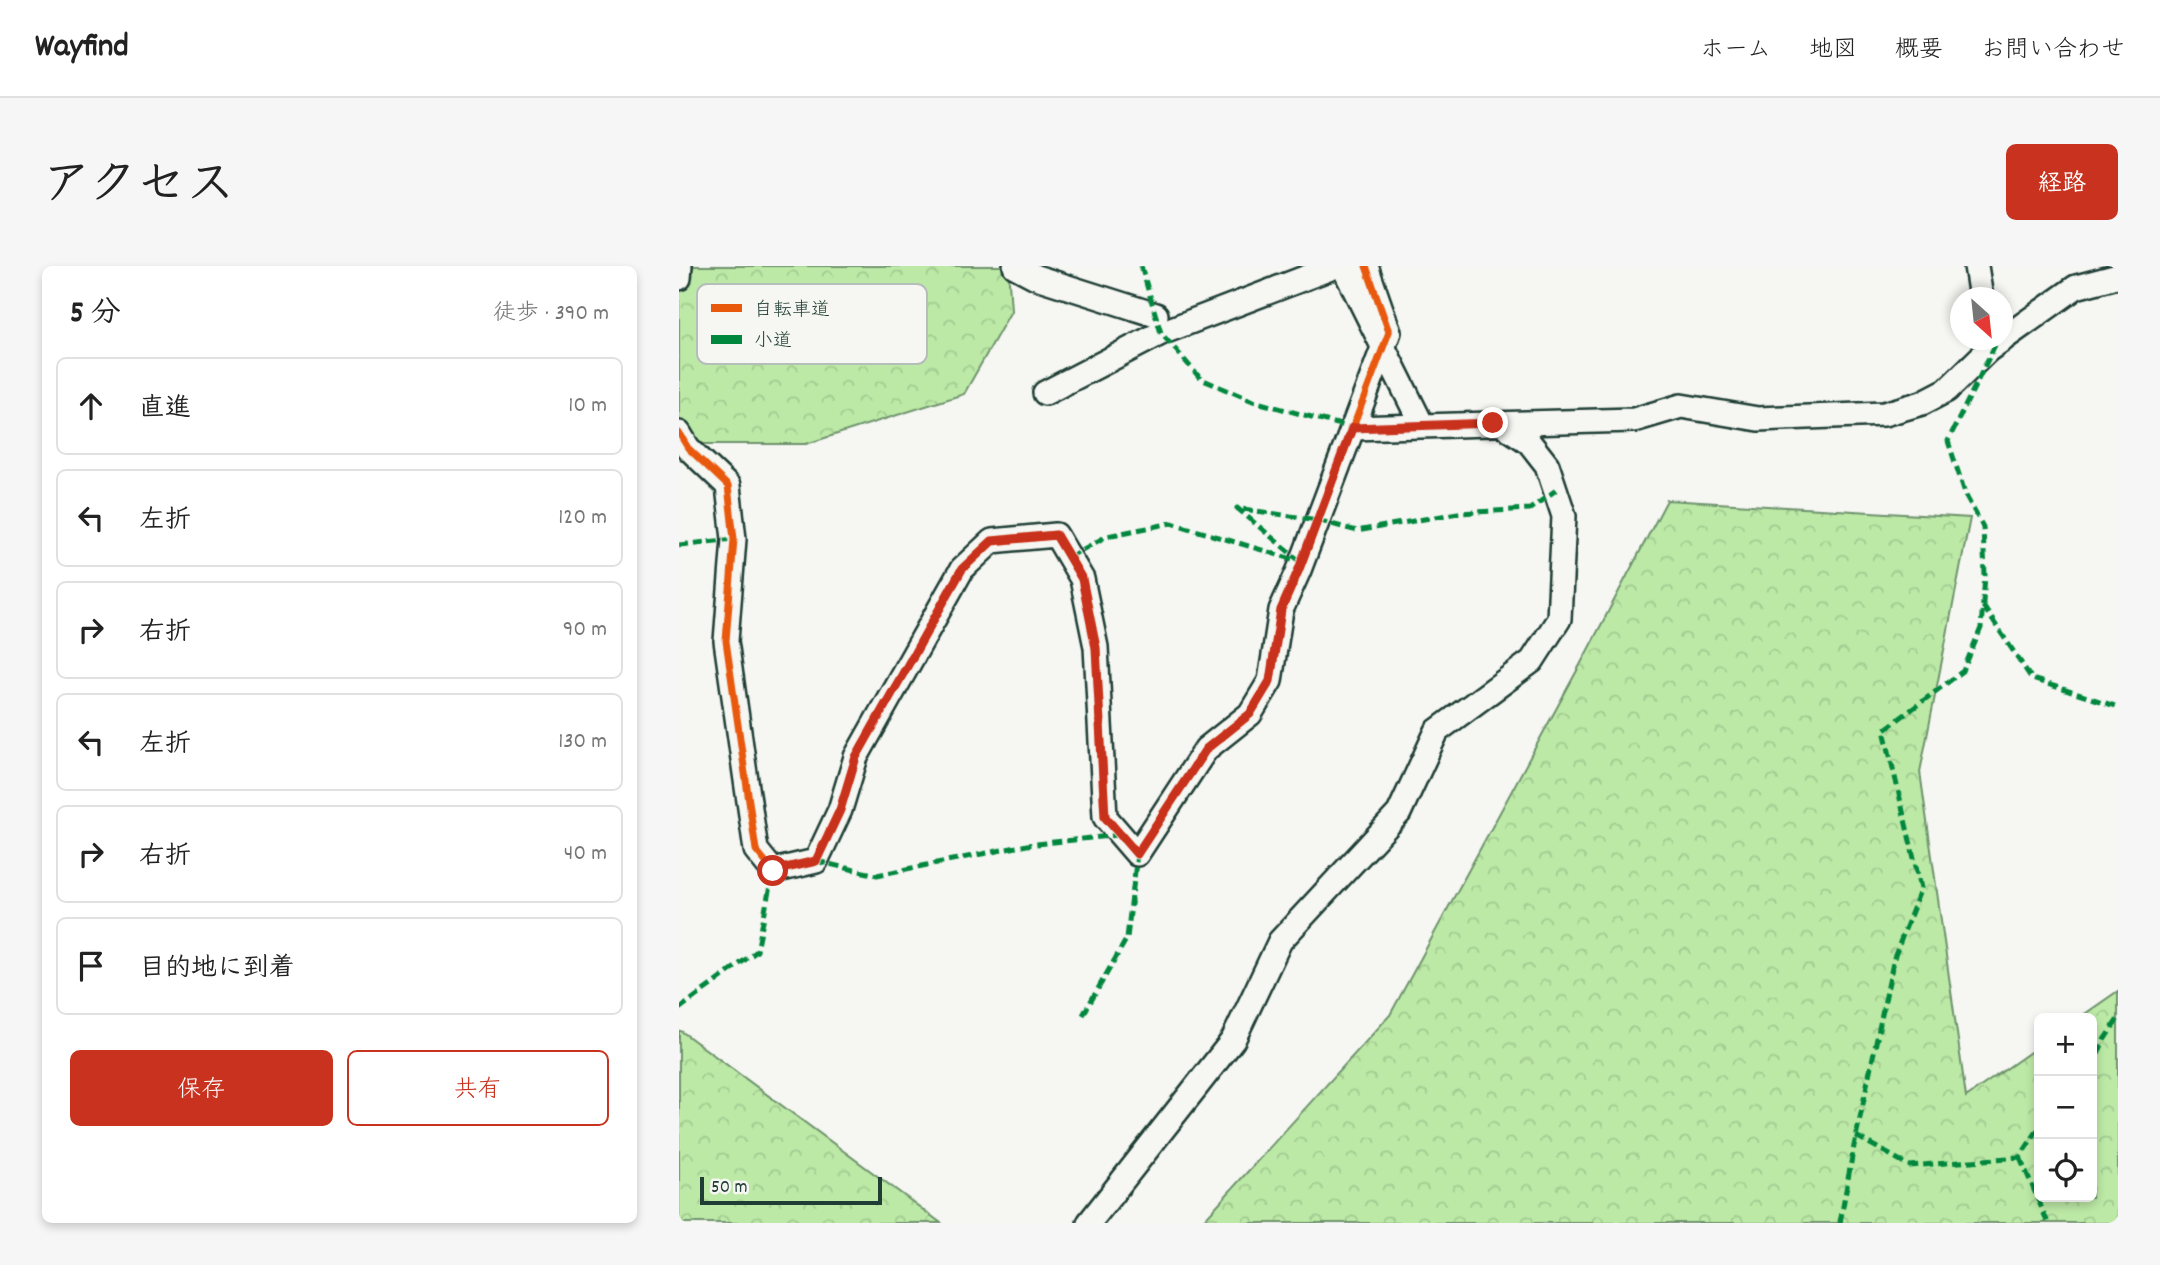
<!DOCTYPE html>
<html lang="ja">
<meta charset="utf-8">
<style>
body{margin:0;font-family:Dekko,"Klee One",sans-serif;background:#f6f6f6;color:#222}
.controls{position:absolute;right:21px;bottom:21px;display:grid;overflow:hidden;border-radius:10px;box-shadow:0 4px 10px #0003}
.controls button{width:63px;height:63px;display:grid;place-items:center;padding:0;border:0;border-bottom:2px solid #e0e0e0;background:#fff;color:#222;font:35px sans-serif}
.compass{position:absolute;left:1271px;top:21px;width:63px;height:63px;border-radius:50%;background:#fff;box-shadow:0 4px 10px #0003;rotate:153deg}
.scale{position:absolute;left:21px;bottom:18px;width:182px;box-sizing:border-box;padding-left:7px;border:4px solid #1f3d34;border-top:0;font-size:19px;line-height:24px;white-space:nowrap;color:#1f3d34;-webkit-text-stroke:5px #f6f6f2;paint-order:stroke}
.stop{position:absolute;width:21px;height:21px;margin:-16px;border:5px solid #c8321e;border-radius:50%;background:#fff}
.stop.end{background:#c8321e;border-color:#fff;box-shadow:0 2px 7px #0008}
.list{margin:0;padding:0;list-style:none}
h2{display:flex;justify-content:space-between;align-items:center;height:91px;margin:0;padding:0 28px;font-size:30px}
h2 small{font-size:23px;font-weight:400;color:#767676}
.list li{display:grid;grid-template-columns:46px 1fr auto;gap:21px;align-items:center;box-sizing:border-box;height:98px;margin:0 14px 14px;padding:0 14px;border:2px solid #e0e0e0;border-radius:10px}
.list b{display:block;font-size:26px;white-space:nowrap}
.list em{font-size:23px;font-style:normal;color:#767676}
.actions{display:flex;gap:14px;padding:21px 28px}
.actions a{flex:1;padding:16px 0;border:2px solid #c8321e;border-radius:10px;text-align:center;font-size:24px;color:#c8321e}
.actions .main{background:#c8321e;color:#fff}
.icon{flex:none;width:38px;height:38px;fill:none;stroke:currentColor;stroke-width:2;stroke-linecap:round;stroke-linejoin:round}
.map{position:relative;flex:none;width:1439px;height:957px;overflow:hidden;border-radius:10px}
header{display:flex;align-items:center;gap:42px;box-sizing:border-box;height:98px;padding:0 35px;background:#fff;border-bottom:2px solid #e0e0e0}
header strong{font-size:33px}
nav{display:flex;gap:38px;margin-inline-start:auto;font-size:24px}
.intro{display:flex;align-items:center;justify-content:space-between;box-sizing:border-box;height:168px;padding:0 42px}
h1{margin:0;font-size:49px}
.button{padding:18px 32px;border-radius:10px;background:#c8321e;color:#fff;font-size:24px;font-weight:700}
main{display:flex;gap:42px;padding:0 42px}
aside{flex:1;background:#fff;border-radius:10px;box-shadow:0 4px 10px #0003}
.map>svg:first-child{display:block}
.forest{fill:url(#forest-crowns);stroke:#6e936d;stroke-width:2}
.lines{fill:none;stroke-linecap:round;stroke-linejoin:round}
.minor-casing{stroke:#1f3d34;stroke-width:28}
.minor{stroke:#f6f6f2;stroke-width:23}
.quiet{stroke:#00873e;stroke-width:5;stroke-dasharray:10 5;stroke-linecap:butt}
.cycleway-casing{stroke:#f6f6f2;stroke-width:11}
.cycleway{stroke:#e8590c;stroke-width:7}
.route{stroke:#c8321e;stroke-width:9}
.key{fill:#f6f6f2;stroke:#b6beb9;stroke-width:2}
.key-label{font-size:19px;fill:#1f3d34}
</style>
<header>
<strong>Wayfind</strong>
<nav><a>ホーム</a><a>地図</a><a>概要</a><a>お問い合わせ</a></nav>
</header>
<div class="intro"><h1>アクセス</h1><a class="button">経路</a></div>
<main>
<aside>
<h2>5 分<small>徒歩 · 390 m</small></h2>
<ul class="list">
<li><svg class="icon" aria-label="ahead" viewBox="0 0 24 24"><path d="M12 20V5M6 11l6-6 6 6"/></svg><div><b>直進</b></div><em>10 m</em></li>
<li><svg class="icon" aria-label="left" viewBox="0 0 24 24"><path d="M17 20v-9H6M10 6l-5 5 5 5"/></svg><div><b>左折</b></div><em>120 m</em></li>
<li><svg class="icon" aria-label="right" viewBox="0 0 24 24"><path d="M7 20v-9h11M14 6l5 5-5 5"/></svg><div><b>右折</b></div><em>90 m</em></li>
<li><svg class="icon" aria-label="left" viewBox="0 0 24 24"><path d="M17 20v-9H6M10 6l-5 5 5 5"/></svg><div><b>左折</b></div><em>130 m</em></li>
<li><svg class="icon" aria-label="right" viewBox="0 0 24 24"><path d="M7 20v-9h11M14 6l5 5-5 5"/></svg><div><b>右折</b></div><em>40 m</em></li>
<li><svg class="icon" aria-label="arrive" viewBox="0 0 24 24"><path d="M6 21V4h12l-3 4 3 4H6"/></svg><div><b>目的地に到着</b></div></li>
</ul>
<div class="actions"><a class="main">保存</a><a>共有</a></div>
</aside>
<div class="map">
<svg width="1439" height="957" viewBox="0 0 1439 957">
<defs>
<pattern id="forest-crowns" width="20" height="18" patternUnits="userSpaceOnUse" patternTransform="scale(1.75)"><rect width="20" height="18" fill="#bce9a6"/><path d="M2 6a3 3 0 1 1 6 0M12 15a3 3 0 1 1 6 0" fill="none" stroke="#a1c990"/></pattern>
</defs>
<rect width="100%" height="100%" fill="#f6f6f2"/>
<filter id="ink" filterUnits="userSpaceOnUse"><feTurbulence type="fractalNoise" baseFrequency=".0143" numOctaves="2"/><feDisplacementMap in="SourceGraphic" scale="14" xChannelSelector="R" yChannelSelector="G"/><feConvolveMatrix kernelMatrix="1 2 1 2 8 2 1 2 1" color-interpolation-filters="sRGB"/></filter>
<g filter="url(#ink)">
<g class="forest">
<path d="M0,0H329L332,45L285,128L127,178H0Z"/>
<path d="M988,234L1291,252L1241,506L1287,831L1360,780V931H1413V752H1400L1439,725V957H522L711,749L901,399Z"/>
<path d="M0,765H2L262,957H0Z"/>
</g>
<g class="lines">
<defs>
<g id="minor">
<path d="M336,0L357,11L477,49"/>
<path d="M664,0L743,159"/>
<path d="M1297,0L1302,32"/>
<path d="M0,12L1,0"/>
<path d="M1324,73L1397,21L1439,10"/>
<path d="M366,127L482,67L657,0"/>
<path d="M673,162L955,154L1002,140L1079,153L1205,148L1243,137L1268,124L1309,84L1323,74"/>
<path d="M0,167L9,182L49,220L55,273L47,375L77,584L94,605L137,595L161,544L177,491L283,303L313,275L377,269L403,313L417,381L426,551L458,588L527,483L571,448L591,415L602,344L620,304L710,66L687,0"/>
<path d="M410,957L554,774L601,675L720,547L758,465L853,395L880,353L885,250L868,199L850,176L823,158"/>
</g>
</defs>
<use href="#minor" class="minor-casing"/>
<use href="#minor" class="minor"/>
<g class="quiet">
<path d="M462,0L482,67L522,113L574,135L673,162"/>
<path d="M0,279L55,273"/>
<path d="M390,291L428,270L493,257L616,294"/>
<path d="M622,296L558,242L638,254L678,265L779,247L851,243L877,224"/>
<path d="M1304,340L1353,413L1439,441"/>
<path d="M137,595L198,609L348,579L440,569"/>
<path d="M0,743L78,685L94,605"/>
<path d="M404,749L448,672L458,588"/>
<path d="M1413,802L1425,774L1439,753"/>
<path d="M1177,870L1231,900L1341,891L1360,862"/>
<path d="M1341,891L1369,957"/>
<path d="M1161,957L1175,880L1215,692L1242,622L1205,464L1284,405L1302,362L1306,310L1304,261L1287,230L1269,175L1316,79"/>
</g>
<defs>
<path id="cycleway" d="M0,167L9,182L49,220L55,273L47,375L77,584L94,605L137,595L161,544L177,491L283,303L313,275L377,269L403,313L417,381L426,551L458,588L527,483L571,448L591,415L602,344L620,304L710,66L687,0"/>
</defs>
<use href="#cycleway" class="cycleway-casing"/>
<use href="#cycleway" class="cycleway"/>
</g>
</g>
<g class="lines" filter="url(#ink)">
<path class="route" d="M94,605L137,595L161,544L177,491L283,303L313,275L377,269L403,313L417,382L426,551L458,588L527,483L571,448L591,415L602,344L620,303L673,162L814,157"/>
</g>
<rect x="18" y="18" width="230" height="80" rx="10" class="key"/>
<rect x="32" y="38" width="31" height="8" fill="#e8590c"/>
<rect x="32" y="69" width="31" height="9" fill="#00873e"/>
<g class="key-label">
<text x="75" y="49">自転車道</text>
<text x="75" y="80">小道</text>
</g>
</svg>
<div class="controls">
<button>+</button>
<button>−</button>
<button><svg class="icon" aria-label="locate" viewBox="0 0 24 24"><circle cx="12" cy="12" r="6"/><path d="M12 2v4M12 18v4M2 12h4M18 12h4"/></svg></button>
</div>
<svg class="compass" viewBox="-18 -18 36 36"><path d="M0-13l5 13h-10z" fill="#e53935"/><path d="M0 13l5-13h-10z" fill="#767676"/></svg>
<div class="scale">50 m</div>
<div class="stop" style="left:94px;top:605px"></div>
<div class="stop end" style="left:814px;top:157px"></div>
</div>
</main>
